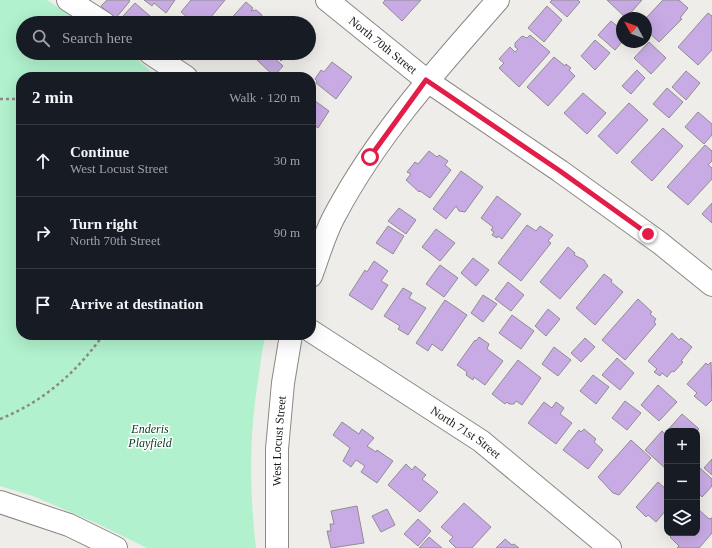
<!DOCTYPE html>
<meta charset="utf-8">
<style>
body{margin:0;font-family:"Times New Roman",serif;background:#242831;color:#f1f3f6}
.controls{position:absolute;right:12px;bottom:12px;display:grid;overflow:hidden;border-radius:8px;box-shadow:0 4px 16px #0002}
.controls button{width:36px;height:36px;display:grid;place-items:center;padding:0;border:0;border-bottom:1px solid #363941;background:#171b24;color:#f1f3f6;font:20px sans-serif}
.compass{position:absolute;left:616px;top:12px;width:36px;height:36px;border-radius:50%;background:#171b24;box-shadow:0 4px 16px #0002;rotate:311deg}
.stop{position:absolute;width:12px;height:12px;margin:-9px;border:3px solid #e11d48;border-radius:50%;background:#fff}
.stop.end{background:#e11d48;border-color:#fff;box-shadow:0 1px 4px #0008}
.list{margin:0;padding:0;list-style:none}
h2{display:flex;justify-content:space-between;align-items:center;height:52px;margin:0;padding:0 16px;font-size:17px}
h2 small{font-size:13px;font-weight:400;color:#9ea1a6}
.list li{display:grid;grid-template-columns:26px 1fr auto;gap:12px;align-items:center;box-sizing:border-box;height:72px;padding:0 16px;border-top:1px solid #363941}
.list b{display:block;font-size:15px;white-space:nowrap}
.list p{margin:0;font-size:13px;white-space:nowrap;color:#9ea1a6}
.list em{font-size:13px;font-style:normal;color:#9ea1a6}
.icon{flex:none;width:22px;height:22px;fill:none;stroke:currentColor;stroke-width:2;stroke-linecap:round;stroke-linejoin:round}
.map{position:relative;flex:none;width:712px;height:548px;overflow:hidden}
.search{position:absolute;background:#171b24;box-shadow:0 4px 16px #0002;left:16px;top:16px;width:300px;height:44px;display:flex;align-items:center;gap:10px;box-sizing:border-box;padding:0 14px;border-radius:22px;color:#9ea1a6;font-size:15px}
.panel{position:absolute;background:#171b24;box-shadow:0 4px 16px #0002;left:16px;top:72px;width:300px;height:268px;border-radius:16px}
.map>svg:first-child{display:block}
.green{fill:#b1f1cd}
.building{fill:#c8abe4;stroke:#8f8e91}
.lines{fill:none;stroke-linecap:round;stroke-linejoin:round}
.minor-casing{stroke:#8a8985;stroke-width:24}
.path{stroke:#8b8a88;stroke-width:2.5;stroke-dasharray:3 3;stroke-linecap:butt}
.minor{stroke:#fff;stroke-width:22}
.route{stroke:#e11d48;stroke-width:5}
.labels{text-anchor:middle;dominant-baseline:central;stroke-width:3;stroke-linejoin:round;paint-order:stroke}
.street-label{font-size:12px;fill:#171615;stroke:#fff}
.park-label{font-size:12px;font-style:italic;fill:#003821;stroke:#fff}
</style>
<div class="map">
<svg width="712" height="548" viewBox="0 0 712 548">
<rect width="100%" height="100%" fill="#eeede9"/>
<path class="green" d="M0,0H47L82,23H23V53H130L157,77H21V335H266C262,348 261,361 259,374C249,432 249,490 256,548H147L96,523L33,496L0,486Z"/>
<g class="building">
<path d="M107,0H128L130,1L115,19L101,6Z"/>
<path d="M144,0H175L166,13L154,3L152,6Z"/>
<path d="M191,0H225L206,23H194L181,12Z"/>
<path d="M385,0H421L402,21L383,3Z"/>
<path d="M552,0H578L580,2L567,17L550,2Z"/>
<path d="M607,0H642L626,18Z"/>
<path d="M663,0H679L688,8L680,18L682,19L659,42L646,30V18Z"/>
<path d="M246,2L253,8L251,11L256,10L261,14L265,21L263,23H227Z"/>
<path d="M135,3L158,23H130L123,16Z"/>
<path d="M547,6L562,20L544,42L528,28Z"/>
<path d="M708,13L712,16V50L698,65L678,47Z"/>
<path d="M611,21L622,30V42L615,50L598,35Z"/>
<path d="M530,35L550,52L519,87L499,68L504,63L499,59L510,47L515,52L518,49L515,47V43L522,36L527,38Z"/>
<path d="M595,40L610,53L595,70L581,56Z"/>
<path d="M649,42L666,58L651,74L634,58Z"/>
<path d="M263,53H269L283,66L274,76L257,60Z"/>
<path d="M273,53H288L281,61Z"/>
<path d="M554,57L565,66L566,64L571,68L569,70L575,76L548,106L527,87Z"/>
<path d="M332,62L352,77L336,99L316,83L317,81L315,79L321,70L324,72Z"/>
<path d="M637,70L645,78L631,94L622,86Z"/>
<path d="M686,71L700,83L686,100L672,87Z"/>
<path d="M667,88L683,102L669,118L653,104Z"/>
<path d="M583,93L606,113L587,134L564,113Z"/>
<path d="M311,98L329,111L318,128L313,124L311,126Z"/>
<path d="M629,103L648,120L617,154L598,136Z"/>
<path d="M698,112L712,124V135L704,144L685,127Z"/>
<path d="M663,128L683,146L652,181L631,162Z"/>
<path d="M705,145L712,151V161L708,165L712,168V179L688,205L667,187Z"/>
<path d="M429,151L437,157L439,155L448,161L445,165L451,170L430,198L420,191L419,192L406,180L411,174L407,172L415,162L418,164Z"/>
<path d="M461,171L483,187L465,212L459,211L456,206L446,219L433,209Z"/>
<path d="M497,196L521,214L502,239L498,236L497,238L492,235L494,232L491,230L493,227L481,218Z"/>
<path d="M712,203V223L702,214Z"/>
<path d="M399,208L416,220L406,234L388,221Z"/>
<path d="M527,225L536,231L540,226L553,235L548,241L551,243L521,281L498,263Z"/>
<path d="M388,226L404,236L393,254L376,243Z"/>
<path d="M436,229L455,243L440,261L422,247Z"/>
<path d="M568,247L575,253L574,255L584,260L588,266L560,299L540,282Z"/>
<path d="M473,258L489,270L476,286L461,273Z"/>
<path d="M374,261L388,271L381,281L388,285L372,310L349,295L365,270L367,272Z"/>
<path d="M440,265L458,278L444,297L426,284Z"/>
<path d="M604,274L612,280L611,282L623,292L595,325L576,308Z"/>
<path d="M508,282L524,295L511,311L495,299Z"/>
<path d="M403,288L412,293L409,298L426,308L408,335L398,329L400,326L384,316Z"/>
<path d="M483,295L497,304L483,322L471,313Z"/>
<path d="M638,299L652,312L650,314L656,319L654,322L656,324L625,360L602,340Z"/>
<path d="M445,300L467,315L442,351L432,344L428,351L416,343Z"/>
<path d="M548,309L560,319L546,336L535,326Z"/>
<path d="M512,315L534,331L521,349L499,333Z"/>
<path d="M672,333L679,340L681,338L692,347L681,361L683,362L674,372L672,371L667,377L662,373L660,376L654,372L657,369L648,361Z"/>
<path d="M479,337L489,344L487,349L503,361L485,385L474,377L473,380L466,375L467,372L457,365L475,340L476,341Z"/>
<path d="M585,338L595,347L581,362L571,353Z"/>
<path d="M554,347L571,360L558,376L542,364Z"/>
<path d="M617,358L634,373L620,390L602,375Z"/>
<path d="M518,360L541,378L522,405L516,401L514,404H509L507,402L505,404L492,394Z"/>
<path d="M711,362L712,400L706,406L694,396L697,393L687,384L706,363L708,365Z"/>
<path d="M593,375L609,387L596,404L580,391Z"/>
<path d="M658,385L677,402L659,421L641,405Z"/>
<path d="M625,401L641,413L627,430L612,418Z"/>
<path d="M544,402L552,408L556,402L564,408L560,414L572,423L556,444L528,423Z"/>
<path d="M682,414L699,429L697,431H667Z"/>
<path d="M342,422L359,434L362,429L374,438L367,446L376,452L377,450L393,461L377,483L361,472L365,466L356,460L351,467L343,461L350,448L333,435Z"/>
<path d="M584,429L596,439L594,442L603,450L588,469L563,450L579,430L581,432Z"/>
<path d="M662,431L667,436V465L665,468L645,450Z"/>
<path d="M631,440L651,458L619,495L613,493L598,477Z"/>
<path d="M712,459V475L704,468Z"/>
<path d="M406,464L412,470L415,466L426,475L422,479L438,492L420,512L388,485Z"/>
<path d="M700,468L712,479V486L702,497L697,492V472Z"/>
<path d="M658,482L667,490V509L656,522L648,515L646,517L636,507Z"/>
<path d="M464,503L491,527L472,548H456L449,541L453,537L441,527Z"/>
<path d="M357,506L364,543L331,548L327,531H331L330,524H334L331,511Z"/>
<path d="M697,508L709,519L712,518V533L699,548H677L679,546L670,537L674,533H697Z"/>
<path d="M387,509L395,525L381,532L372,516Z"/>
<path d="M418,519L431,531L418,546L404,534Z"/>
<path d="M429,537L442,548H419Z"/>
<path d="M505,539L512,545L514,544L519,548H496Z"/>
</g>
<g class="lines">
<defs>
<g id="minor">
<path d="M68,0L104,23"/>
<path id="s1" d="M327,0L426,80L560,171L660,243L712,285"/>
<path d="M150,53L186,77"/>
<path d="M311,276C319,255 325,232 336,213C378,134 439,67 498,0"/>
<path id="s2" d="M311,331L481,441L610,548"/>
<path d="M0,502L69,525L116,548"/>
<path id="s3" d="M277,548V449L283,383L291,335"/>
</g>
</defs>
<use href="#minor" class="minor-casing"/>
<g class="path">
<path d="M0,99H17L21,102"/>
<path d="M0,419C43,402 77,372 103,335"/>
</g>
<use href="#minor" class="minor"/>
</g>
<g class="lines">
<path class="route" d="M370,157L426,80L560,171L648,234"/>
</g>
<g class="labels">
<g class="street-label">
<text stroke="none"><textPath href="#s1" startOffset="72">North 70th Street</textPath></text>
<text stroke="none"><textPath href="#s2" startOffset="185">North 71st Street</textPath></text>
<text stroke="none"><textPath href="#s3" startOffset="107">West Locust Street</textPath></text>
</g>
<g class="park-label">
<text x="150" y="429">Enderis<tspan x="150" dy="14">Playfield</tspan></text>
</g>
</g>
</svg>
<div class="controls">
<button>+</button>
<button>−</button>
<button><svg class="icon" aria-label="layers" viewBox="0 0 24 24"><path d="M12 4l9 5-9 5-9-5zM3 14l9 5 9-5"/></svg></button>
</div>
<svg class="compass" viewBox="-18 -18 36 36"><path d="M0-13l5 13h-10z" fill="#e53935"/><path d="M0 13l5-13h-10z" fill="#9ea1a6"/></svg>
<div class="stop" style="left:370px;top:157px"></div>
<div class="stop end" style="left:648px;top:234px"></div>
<div class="search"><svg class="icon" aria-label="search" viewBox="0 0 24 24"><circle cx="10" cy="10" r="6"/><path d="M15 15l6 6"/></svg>Search here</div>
<section class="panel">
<h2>2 min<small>Walk · 120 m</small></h2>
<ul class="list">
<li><svg class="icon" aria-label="ahead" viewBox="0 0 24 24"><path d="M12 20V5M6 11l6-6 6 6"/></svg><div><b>Continue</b><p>West Locust Street</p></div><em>30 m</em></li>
<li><svg class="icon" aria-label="right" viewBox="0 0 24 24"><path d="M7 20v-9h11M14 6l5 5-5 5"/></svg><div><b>Turn right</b><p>North 70th Street</p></div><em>90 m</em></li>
<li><svg class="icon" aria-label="arrive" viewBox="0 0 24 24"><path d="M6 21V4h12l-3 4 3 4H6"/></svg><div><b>Arrive at destination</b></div></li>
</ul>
</section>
</div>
